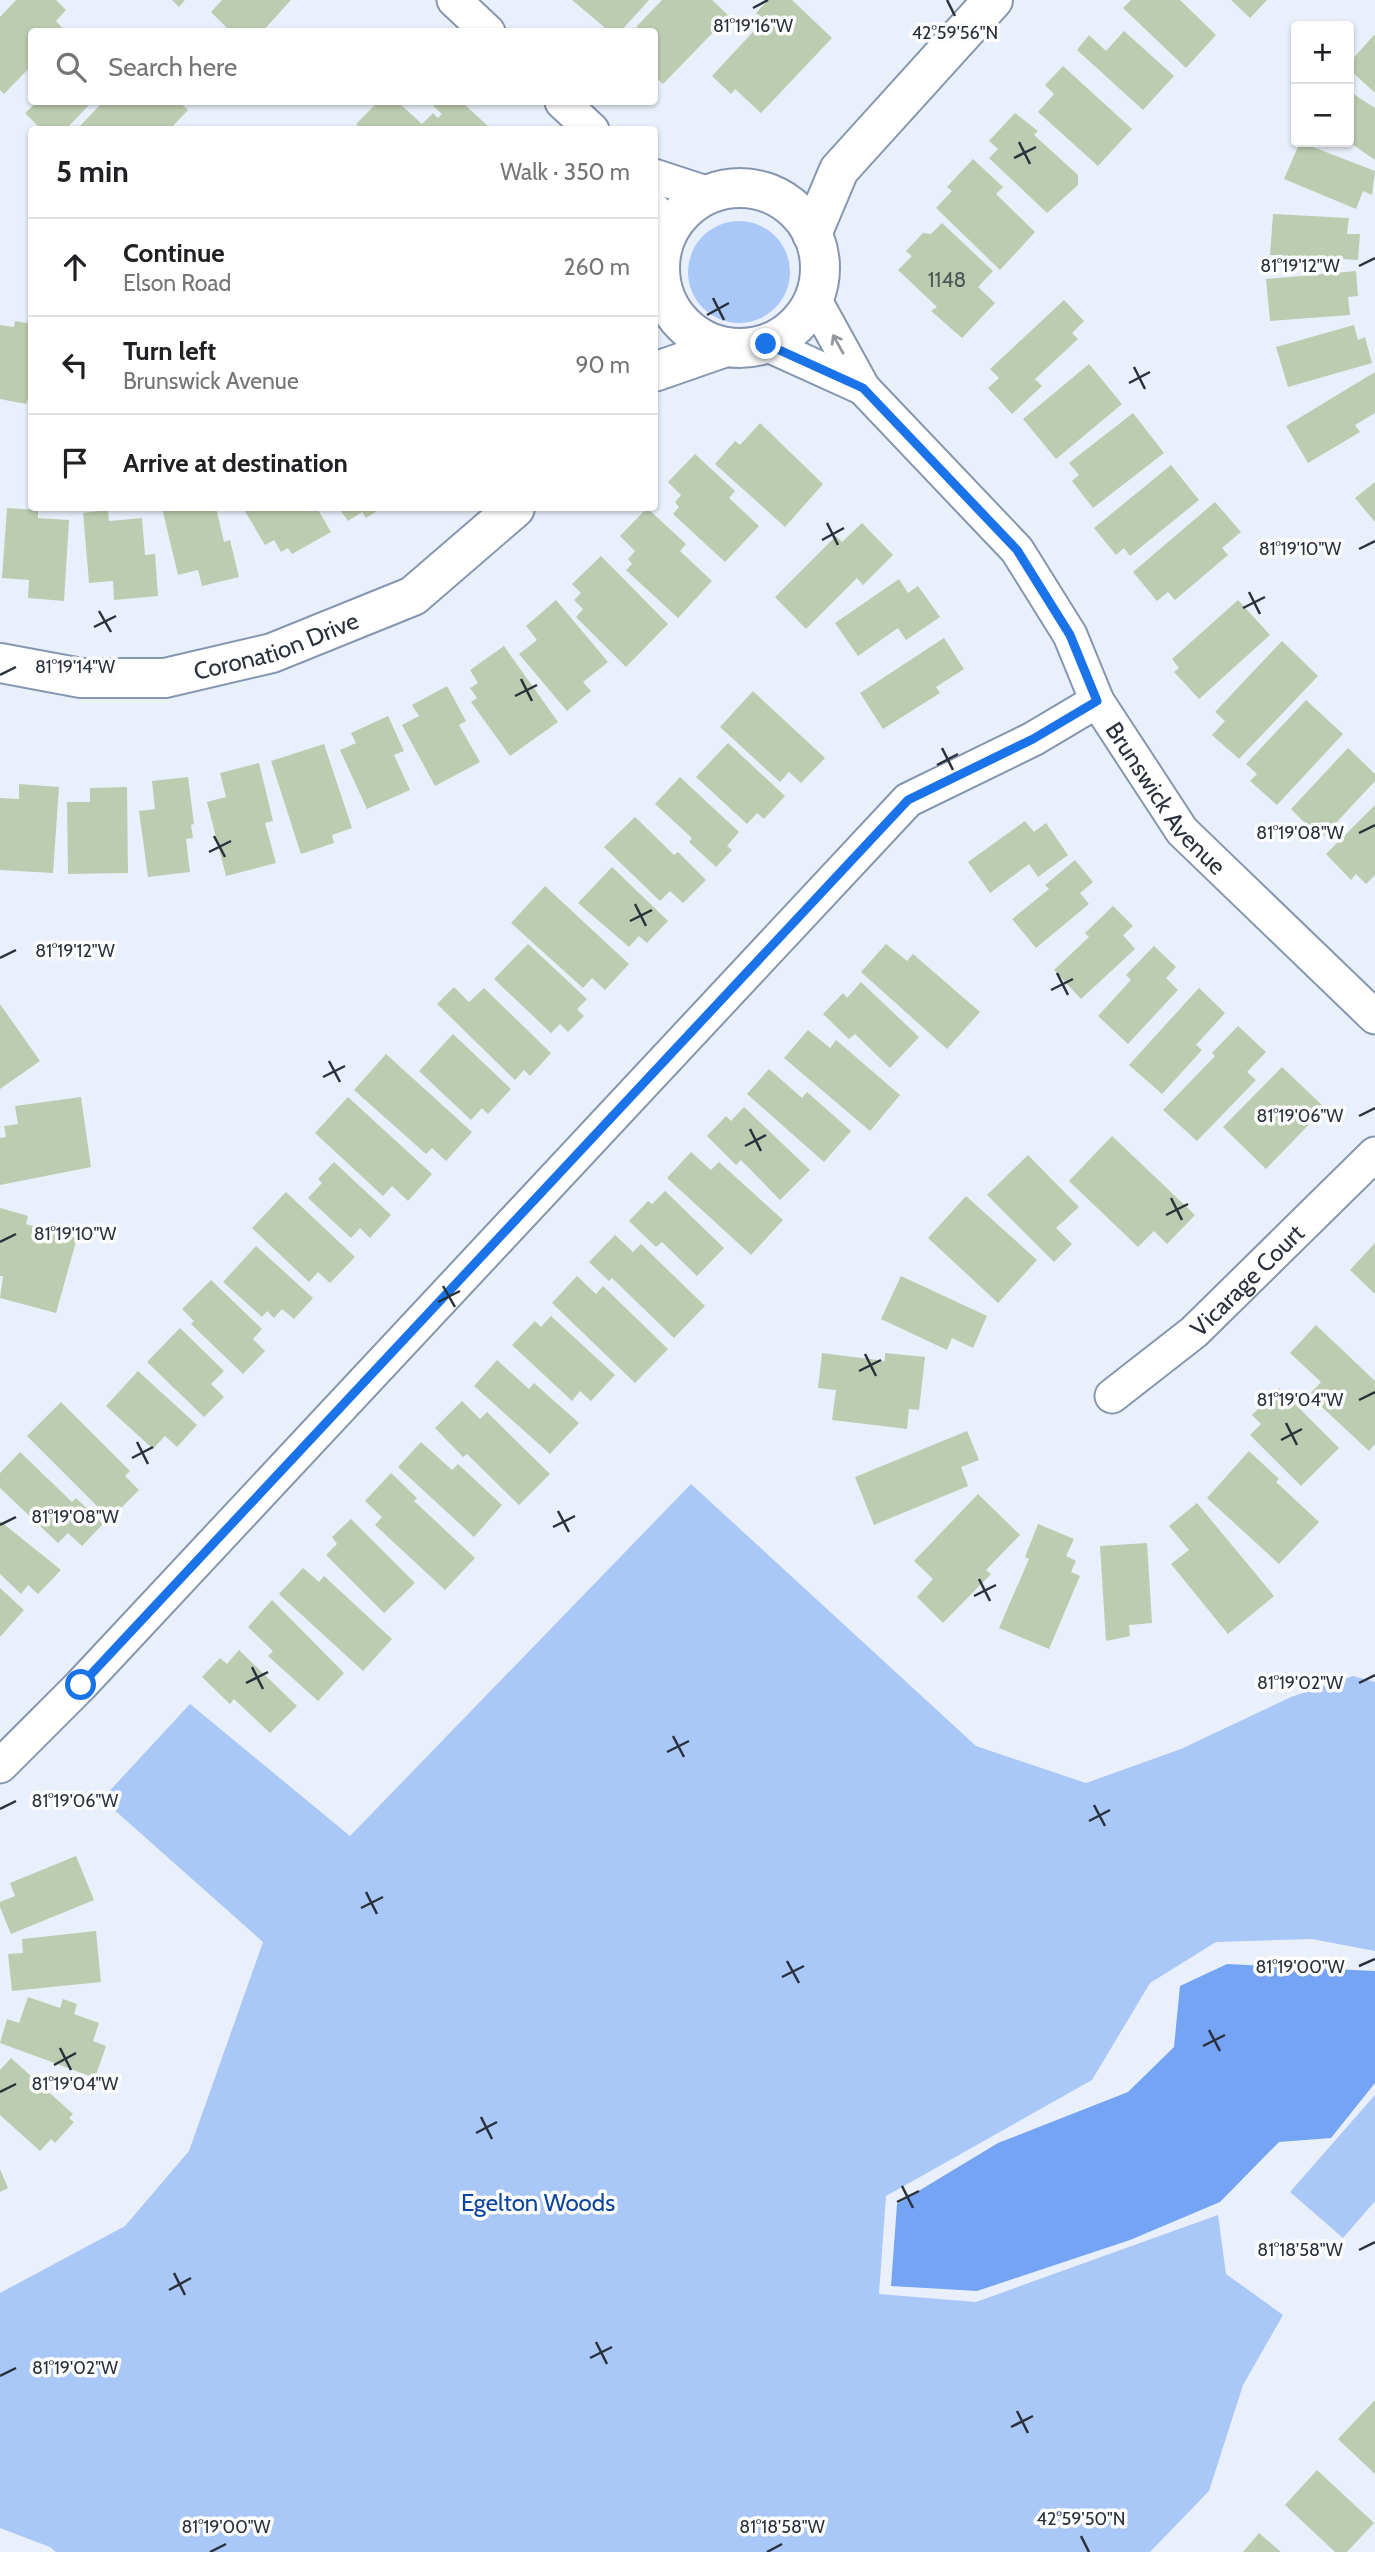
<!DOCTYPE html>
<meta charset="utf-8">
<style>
body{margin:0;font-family:Cabin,sans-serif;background:#f2f2f2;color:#202124}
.controls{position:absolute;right:21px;top:21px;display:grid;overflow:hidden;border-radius:7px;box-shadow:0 2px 5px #0004}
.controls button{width:63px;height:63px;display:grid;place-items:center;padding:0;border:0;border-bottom:2px solid #e0e0e0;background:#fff;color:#202124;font:35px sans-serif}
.stop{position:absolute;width:21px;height:21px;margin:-16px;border:5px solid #1a73e8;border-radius:50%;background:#fff}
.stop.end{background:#1a73e8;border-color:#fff;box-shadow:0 2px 7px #0008}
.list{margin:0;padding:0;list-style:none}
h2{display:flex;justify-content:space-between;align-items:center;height:91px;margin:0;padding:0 28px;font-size:30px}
h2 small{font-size:23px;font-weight:400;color:#757577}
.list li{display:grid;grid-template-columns:46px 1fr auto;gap:21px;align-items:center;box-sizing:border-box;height:98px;padding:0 28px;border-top:2px solid #e0e0e0}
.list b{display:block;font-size:26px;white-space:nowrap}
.list p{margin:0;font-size:23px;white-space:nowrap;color:#757577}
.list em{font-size:23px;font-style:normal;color:#757577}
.icon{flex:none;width:38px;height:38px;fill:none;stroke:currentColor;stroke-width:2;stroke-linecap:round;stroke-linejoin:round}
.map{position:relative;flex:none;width:1375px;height:2552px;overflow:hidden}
.search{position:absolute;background:#fff;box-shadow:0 2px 5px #0004;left:28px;top:28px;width:630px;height:77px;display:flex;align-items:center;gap:18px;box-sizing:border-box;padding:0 24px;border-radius:7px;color:#757577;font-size:26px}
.panel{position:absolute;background:#fff;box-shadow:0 2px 5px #0004;left:28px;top:126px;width:630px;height:385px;border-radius:7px}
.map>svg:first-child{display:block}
.green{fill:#a9c7f7}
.water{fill:#74a4f3}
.building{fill:#bcccb0}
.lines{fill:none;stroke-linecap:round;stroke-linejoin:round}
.minor-casing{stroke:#8696b0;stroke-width:37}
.tertiary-casing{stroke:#8696b0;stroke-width:42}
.minor{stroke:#fff;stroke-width:33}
.tertiary{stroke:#fff;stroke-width:38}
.oneway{stroke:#94989e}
.route{stroke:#1a73e8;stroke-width:9}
.ticks{fill:none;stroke:#2a313c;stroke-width:2.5}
.labels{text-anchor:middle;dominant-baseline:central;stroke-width:7;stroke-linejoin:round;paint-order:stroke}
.number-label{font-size:21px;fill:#4e5859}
.street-label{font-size:24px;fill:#2a313c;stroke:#fcfcfc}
.park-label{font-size:24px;fill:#0a449e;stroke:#fcfcfc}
.ticks-label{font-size:18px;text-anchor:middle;fill:#2a313c;stroke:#fcfcfc;stroke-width:7;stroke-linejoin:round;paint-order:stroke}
</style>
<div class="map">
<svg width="1375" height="2552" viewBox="0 0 1375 2552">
<rect width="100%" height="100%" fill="#e9f0fb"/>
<g class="green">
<circle cx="739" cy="272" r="51"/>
<path d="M691,1484L976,1746L1086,1783L1181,1749L1291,1697L1353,1676L1375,1682V1951L1312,1939L1216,1942L1150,1983L1092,2080L886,2196L879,2294L976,2302L1218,2215L1226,2274L1283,2315L1243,2385L1209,2491L1150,2552H56L50,2547L0,2528V2293L125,2226L189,2151L263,1942L102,1799L190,1704L350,1836Z"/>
<path d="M1375,2095V2201L1343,2238L1290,2192Z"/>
</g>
<path class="water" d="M1227,1964L1375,1971V2083L1331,2138L1279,2142L1220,2202L1130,2240L977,2291L891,2286L897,2204L998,2143L1128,2092L1174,2047L1180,1986Z"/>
<g class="building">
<path d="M16,0H56L66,10L56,21L66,32H32V65L4,94L0,90V17Z"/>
<path d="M172,0H185L179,7Z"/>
<path d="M222,0H291L262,32H231L211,12Z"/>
<path d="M572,0H649L620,32H610Z"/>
<path d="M662,0H712L729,16L663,84L654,76V32H639L637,26Z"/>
<path d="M768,0H792L832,38L761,113L735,89L731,94L712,76L764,20L756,13Z"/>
<path d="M1131,0H1180L1216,35L1186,68L1123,8Z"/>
<path d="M1231,0H1267L1250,18Z"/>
<path d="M1124,31L1174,76L1143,110L1077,50L1089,35L1106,51Z"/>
<path d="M1375,34V93L1349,69V63Z"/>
<path d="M1063,66L1132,129L1098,166L1038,112L1054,94L1045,85Z"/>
<path d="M1349,91L1375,108V160L1349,142Z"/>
<path d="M37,102H92L65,130H42L25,113Z"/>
<path d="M103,102H179L188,110L169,130H84L80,126Z"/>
<path d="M378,102H398L422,124L433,113L438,118L442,114L433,106L437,102H462L492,130H362L356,124Z"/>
<path d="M1015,113L1038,131L1034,135L1078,175V185L1047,213L989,158L998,149L989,141Z"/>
<path d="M1300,142L1375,171L1372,195L1363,191L1356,209L1284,179Z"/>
<path d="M973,159L1003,187L996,194L1035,232L1000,270L936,208L952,191L947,187Z"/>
<path d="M1273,214L1349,218L1347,234H1360L1358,260L1270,255Z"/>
<path d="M942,223L993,271L978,287L995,303L962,338L931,311L937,307L898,270L912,256L906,251L923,233L931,234Z"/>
<path d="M1356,271L1358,296L1348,297L1350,315L1270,321L1266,279Z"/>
<path d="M1064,300L1084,321L1072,333L1078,339L1035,379L1042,386L1012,414L988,388L999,378L990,369Z"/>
<path d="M32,314V390L26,404L0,399V325L14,327L15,321L27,323Z"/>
<path d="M1354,325L1358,340L1365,337L1372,363L1288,387L1276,347Z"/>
<path d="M1089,364L1122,404L1056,459L1023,419Z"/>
<path d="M1375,372V413L1355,425L1360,432L1308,463L1286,426Z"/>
<path d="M1133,413L1164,453L1093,508L1072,481L1079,475L1069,463Z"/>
<path d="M760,423L823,484L785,527L715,464L735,441L740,445Z"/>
<path d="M695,454L735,491L729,498L759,526L725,562L673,514L679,507L675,502L681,495L668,482Z"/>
<path d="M1171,465L1199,500L1130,556L1124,548L1116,555L1094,528Z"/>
<path d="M1375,482V522L1355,498Z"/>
<path d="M1215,502L1241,532L1222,548L1228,555L1175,600L1168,592L1157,601L1133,572Z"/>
<path d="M7,508L38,510V518L69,520L64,601L28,598L29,580L2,578Z"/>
<path d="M162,508H216L224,542L230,540L239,577L202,586L198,570L178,575Z"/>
<path d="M243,508H317L331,532L292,554L288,548L281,552L274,540L265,545Z"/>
<path d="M339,508H382L366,518L362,512L348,521Z"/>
<path d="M647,508L686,544L680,551L712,581L678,618L626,570L632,564L628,559L635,551L620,536Z"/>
<path d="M108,510L109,521L142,518L145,555L155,554L158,596L114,600L113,581L89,583L83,513Z"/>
<path d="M862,523L893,555L863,585L857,578L806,629L775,597L836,536L842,542Z"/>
<path d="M601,556L668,624L626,667L576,617L583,609L574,600L581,593L572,584Z"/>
<path d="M899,579L908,593L918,586L940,617L906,640L898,628L858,656L835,623Z"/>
<path d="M556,600L608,662L583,682L591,691L567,711L519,654L537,640L526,626Z"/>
<path d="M1238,600L1270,635L1199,699L1174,672L1179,668L1172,659Z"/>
<path d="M944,638L964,669L936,687L940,693L883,729L860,693Z"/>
<path d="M1282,641L1318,676L1239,759L1212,735L1225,721L1215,712Z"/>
<path d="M504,646L558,722L510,756L471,702L477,698L470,688L478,683L470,670Z"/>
<path d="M447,686L466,721L459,725L480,762L435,786L402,725L419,716L412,705Z"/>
<path d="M753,691L825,758L801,783L789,772L780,782L720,727Z"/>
<path d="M1306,700L1343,734L1277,805L1250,781L1257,774L1246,764Z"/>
<path d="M388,716L404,751L394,755L410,790L367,809L340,750L356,743L351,733Z"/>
<path d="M728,743L785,796L764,819L757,813L747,824L696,777Z"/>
<path d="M324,744L352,828L332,835L334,843L301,854L271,761Z"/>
<path d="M1348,748L1375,774V781L1321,839L1291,809Z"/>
<path d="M259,763L273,821L265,823L276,863L226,876L207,802L226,797L220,773Z"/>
<path d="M188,777L194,824L191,825L193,838L186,839L190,872L148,877L139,811L155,809L152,781Z"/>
<path d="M680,777L739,832L727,846L732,850L716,867L689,842L692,838L655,804Z"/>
<path d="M19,784L59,787L53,873L0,870V798L19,799Z"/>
<path d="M127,787L128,873L68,874L67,802H90V788Z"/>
<path d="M1375,805V875L1366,884L1356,874L1351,880L1326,854Z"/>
<path d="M635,817L674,855L678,852L706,880L683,903L670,891L660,901L604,847Z"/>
<path d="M1025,821L1034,832L1046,823L1068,855L1038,877L1029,864L990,893L968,862Z"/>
<path d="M1075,860L1093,882L1080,893L1089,904L1036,948L1012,919L1049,889L1045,885Z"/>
<path d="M612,867L668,921L647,943L639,936L629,947L578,903Z"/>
<path d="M545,886L629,964L605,990L592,978L583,988L511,923Z"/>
<path d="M1113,906L1133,926L1123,935L1135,949L1081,999L1054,970L1089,937L1085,933Z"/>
<path d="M528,944L587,999L577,1009L584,1016L568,1032L560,1024L551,1033L494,979Z"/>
<path d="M886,944L907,961L913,954L980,1012L947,1049L861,972Z"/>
<path d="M1154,946L1176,967L1166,978L1178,990L1128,1044L1098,1016L1131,980L1126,975Z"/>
<path d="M861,982L919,1037L890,1068L855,1034L849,1039L823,1014L843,993L847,998Z"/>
<path d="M454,987L469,1002L484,988L551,1053L530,1076L524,1070L515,1080L437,1004Z"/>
<path d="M1199,988L1225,1013L1196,1045L1202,1050L1162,1094L1129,1065Z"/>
<path d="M0,1004L40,1061L0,1089Z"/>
<path d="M1238,1026L1266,1052L1247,1072L1256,1080L1197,1141L1163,1110L1215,1056L1212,1053Z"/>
<path d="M808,1030L830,1048L836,1040L900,1095L870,1131L784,1058Z"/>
<path d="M453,1034L511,1089L488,1114L482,1108L471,1120L419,1071Z"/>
<path d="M386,1054L472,1132L446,1161L432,1148L426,1154L354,1090Z"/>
<path d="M1282,1067L1325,1108L1266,1169L1223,1127Z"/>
<path d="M769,1069L802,1098L807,1092L851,1131L824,1162L747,1094Z"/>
<path d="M81,1097L91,1167L0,1185V1138L6,1137L4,1126L18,1124L15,1106Z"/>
<path d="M348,1097L432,1174L408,1201L392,1186L383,1196L315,1133Z"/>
<path d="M744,1107L810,1170L780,1200L741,1160L736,1165L707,1136L726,1116L731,1121Z"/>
<path d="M1112,1136L1195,1215L1167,1244L1154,1231L1138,1247L1069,1181Z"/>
<path d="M691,1152L711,1170L719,1162L783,1220L751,1255L667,1178Z"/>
<path d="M1028,1155L1079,1207L1056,1228L1072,1244L1054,1262L987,1195Z"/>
<path d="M334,1162L391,1215L370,1238L360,1228L351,1238L308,1198L322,1183L318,1179Z"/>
<path d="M665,1191L724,1248L697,1276L662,1242L656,1247L629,1221L648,1201L652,1204Z"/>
<path d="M286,1192L355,1257L330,1283L318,1272L309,1282L252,1228Z"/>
<path d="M966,1196L1037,1260L998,1303L928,1238Z"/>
<path d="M0,1208L28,1216L26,1224L77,1238L56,1313L0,1298L3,1276H0Z"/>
<path d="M615,1235L633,1252L641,1244L705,1306L674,1338L612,1278L609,1281L589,1262Z"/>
<path d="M1375,1243V1294L1350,1270Z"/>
<path d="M256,1246L313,1298L294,1319L282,1309L274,1318L267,1311L262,1317L223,1282Z"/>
<path d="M577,1276L596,1294L603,1286L668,1349L635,1383L552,1303Z"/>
<path d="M901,1276L987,1316L973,1348L952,1338L947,1350L881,1319Z"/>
<path d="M211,1280L262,1329L253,1339L265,1351L243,1374L191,1324L194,1321L182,1309Z"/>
<path d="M551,1316L615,1375L591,1401L580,1391L572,1401L512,1345L535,1321L541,1327Z"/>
<path d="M1316,1325L1375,1381V1444L1369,1451L1309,1395L1321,1382L1290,1353Z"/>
<path d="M180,1328L224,1371L211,1384L224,1397L204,1417L147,1362Z"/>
<path d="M822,1353L885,1361V1353L925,1357L919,1410L909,1409L907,1429L832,1420L836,1390L818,1388Z"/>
<path d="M497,1360L529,1389L534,1383L579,1423L550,1454L474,1386Z"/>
<path d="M138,1371L197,1425L177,1447L165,1436L153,1449L106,1406Z"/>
<path d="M1279,1388L1339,1448L1301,1486L1250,1435L1261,1424L1252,1415Z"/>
<path d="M462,1401L480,1419L487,1412L550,1474L519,1505L467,1454L463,1457L435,1428Z"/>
<path d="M61,1402L130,1471L125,1476L139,1490L110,1519L27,1436Z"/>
<path d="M967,1431L979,1460L961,1467L968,1486L874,1525L855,1477Z"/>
<path d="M421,1442L452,1470L458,1464L502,1505L474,1537L398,1467Z"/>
<path d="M1249,1451L1279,1479L1276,1482L1319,1522L1279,1564L1207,1498Z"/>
<path d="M20,1452L72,1502L76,1498L103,1524L82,1546L68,1533L58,1543L0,1488V1473Z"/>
<path d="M391,1473L417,1498L414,1501L475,1558L445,1590L375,1525L382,1517L365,1501Z"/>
<path d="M978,1494L1020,1535L986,1570L991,1574L943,1623L917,1597L933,1579L914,1561Z"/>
<path d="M1197,1503L1274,1596L1228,1634L1171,1564L1189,1550L1169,1526Z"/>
<path d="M351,1519L415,1583L384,1613L326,1555L337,1544L332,1537Z"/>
<path d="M0,1521L61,1570L38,1594L28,1585L21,1594L0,1574Z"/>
<path d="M1038,1524L1074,1539L1066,1556L1076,1561L1071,1572L1080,1576L1049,1649L999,1628L1029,1559L1025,1557Z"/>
<path d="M1147,1543L1152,1623L1129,1625L1130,1636L1106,1641L1100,1546Z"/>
<path d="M303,1568L319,1582L324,1576L392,1639L363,1671L279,1594Z"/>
<path d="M0,1588L24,1610L0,1637Z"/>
<path d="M272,1600L344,1673L318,1701L268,1656L273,1651L248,1627Z"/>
<path d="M239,1650L297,1706L270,1733L234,1699L230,1704L202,1677L220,1658L227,1664Z"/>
<path d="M76,1856L94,1900L11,1934L0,1907V1902L15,1896L10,1883Z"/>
<path d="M96,1931L101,1982L12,1991L8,1954L23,1953L22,1939Z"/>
<path d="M28,1997L60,2008L63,1999L77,2004L74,2014L99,2023L93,2041L106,2046L95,2078L0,2043L7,2019L19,2023Z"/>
<path d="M11,2058L73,2114L69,2118L74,2122L55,2143L51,2139L40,2151L0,2115V2070Z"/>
<path d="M0,2169L8,2188L0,2192Z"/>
<path d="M1375,2400V2474L1338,2439Z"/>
<path d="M1317,2470L1374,2523L1347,2552H1335L1285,2505Z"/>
<path d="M1259,2533L1281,2552H1243Z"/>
</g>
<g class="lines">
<defs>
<g id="minor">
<path d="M454,0L488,32"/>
<path d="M562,102L592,130"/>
<path d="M654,176L709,194"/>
<path d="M654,210L667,235"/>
<path id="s1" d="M814,299L863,388L1017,550L1070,635L1097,701L1182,831L1375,1017"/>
<path d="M766,344L863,388"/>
<path id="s2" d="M1112,1396L1194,1332L1375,1154"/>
<path d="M0,1766L81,1685L908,800L1033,739L1097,701"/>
</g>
<g id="tertiary">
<circle cx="740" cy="268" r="80"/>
<path d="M812,234L839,170L993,0"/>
<path d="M654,372L726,347"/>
<path id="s3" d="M0,663L81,678H165L272,653L413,596L515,508"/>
</g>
</defs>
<use href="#minor" class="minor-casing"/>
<use href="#tertiary" class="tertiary-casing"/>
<use href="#minor" class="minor"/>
<use href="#tertiary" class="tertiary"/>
</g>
<defs><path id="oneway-shaft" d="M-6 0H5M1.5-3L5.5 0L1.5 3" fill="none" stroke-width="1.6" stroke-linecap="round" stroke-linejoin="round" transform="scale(1.75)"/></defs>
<use class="oneway" href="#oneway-shaft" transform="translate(838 344) rotate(-119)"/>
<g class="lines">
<path class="route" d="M81,1685L908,800L1033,739L1097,701L1070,635L1017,550L863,388L766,344"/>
</g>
<path class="ticks" d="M947,0L955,16M753,8L768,0M1019,142L1030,164M1014,158L1036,147M1359,266L1375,258M713,298L724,320M707,315L729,303M1134,367L1145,389M1129,383L1150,372M827,523L838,545M822,540L844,528M1359,549L1375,541M1249,592L1260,614M1243,608L1265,597M99,611L111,632M94,627L116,616M0,675L16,667M521,679L532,701M515,696L537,685M942,748L953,770M937,765L958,754M1359,833L1375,825M214,836L225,857M209,852L231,841M635,904L646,926M630,921L652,910M0,958L16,950M1057,973L1068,995M1051,990L1073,979M329,1061L340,1082M323,1077L345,1066M1359,1116L1375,1108M750,1129L761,1151M745,1146L766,1135M1171,1198L1182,1220M1166,1215L1188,1204M0,1242L16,1234M443,1286L455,1307M438,1302L460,1291M865,1354L876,1376M859,1371L881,1360M1359,1400L1375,1392M1286,1423L1297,1445M1281,1440L1302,1429M137,1442L148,1464M132,1458L153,1447M558,1511L569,1532M0,1525L16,1517M553,1527L575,1516M979,1579L990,1601M974,1596L996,1585M252,1667L263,1689M246,1683L268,1672M1359,1683L1375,1675M673,1736L684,1757M667,1752L689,1741M1094,1805L1105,1826M0,1809L16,1801M1089,1821L1110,1810M366,1892L377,1914M361,1908L383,1897M787,1961L799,1983M1359,1966L1375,1959M782,1977L804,1966M1209,2030L1220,2051M1203,2046L1225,2035M60,2048L71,2070M54,2065L76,2053M0,2092L16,2084M481,2117L492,2139M476,2133L497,2122M902,2186L913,2208M897,2202L919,2191M1359,2250L1375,2242M174,2273L185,2295M169,2290L191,2278M596,2342L607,2364M590,2358L612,2347M0,2376L16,2368M1017,2411L1028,2433M1011,2427L1033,2416M1081,2536L1089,2552M210,2552L226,2544M767,2552L782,2544"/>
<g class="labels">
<g class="number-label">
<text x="947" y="279">1148</text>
</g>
<g class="street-label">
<text stroke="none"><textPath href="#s3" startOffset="282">Coronation Drive</textPath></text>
<text stroke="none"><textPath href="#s1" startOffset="616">Brunswick Avenue</textPath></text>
<text stroke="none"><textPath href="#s2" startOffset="178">Vicarage Court</textPath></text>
</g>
<g class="park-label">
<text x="538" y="2202">Egelton Woods</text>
</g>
</g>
<g class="ticks-label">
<text x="753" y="32">81°19'16"W</text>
<text x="955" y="39">42°59'56"N</text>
<text x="1300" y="272">81°19'12"W</text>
<text x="1300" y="555">81°19'10"W</text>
<text x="75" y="673">81°19'14"W</text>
<text x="1300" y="839">81°19'08"W</text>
<text x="75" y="957">81°19'12"W</text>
<text x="1300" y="1122">81°19'06"W</text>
<text x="75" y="1240">81°19'10"W</text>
<text x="1300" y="1406">81°19'04"W</text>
<text x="75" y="1523">81°19'08"W</text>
<text x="1300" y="1689">81°19'02"W</text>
<text x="75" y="1807">81°19'06"W</text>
<text x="1300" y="1973">81°19'00"W</text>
<text x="75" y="2090">81°19'04"W</text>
<text x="1300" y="2256">81°18'58"W</text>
<text x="75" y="2374">81°19'02"W</text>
<text x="1081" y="2525">42°59'50"N</text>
<text x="226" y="2533">81°19'00"W</text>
<text x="782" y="2533">81°18'58"W</text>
</g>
</svg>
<div class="controls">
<button>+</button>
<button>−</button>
</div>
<div class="stop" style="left:81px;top:1685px"></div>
<div class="stop end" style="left:766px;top:344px"></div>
<div class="search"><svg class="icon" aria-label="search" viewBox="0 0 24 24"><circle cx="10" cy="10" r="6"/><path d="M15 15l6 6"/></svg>Search here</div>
<section class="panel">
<h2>5 min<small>Walk · 350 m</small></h2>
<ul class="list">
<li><svg class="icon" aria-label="ahead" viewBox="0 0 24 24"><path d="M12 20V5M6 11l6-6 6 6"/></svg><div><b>Continue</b><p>Elson Road</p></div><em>260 m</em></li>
<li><svg class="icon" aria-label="left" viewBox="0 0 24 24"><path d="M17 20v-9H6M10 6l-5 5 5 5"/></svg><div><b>Turn left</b><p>Brunswick Avenue</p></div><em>90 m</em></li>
<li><svg class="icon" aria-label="arrive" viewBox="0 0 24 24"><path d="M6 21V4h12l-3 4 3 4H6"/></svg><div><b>Arrive at destination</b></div></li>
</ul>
</section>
</div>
